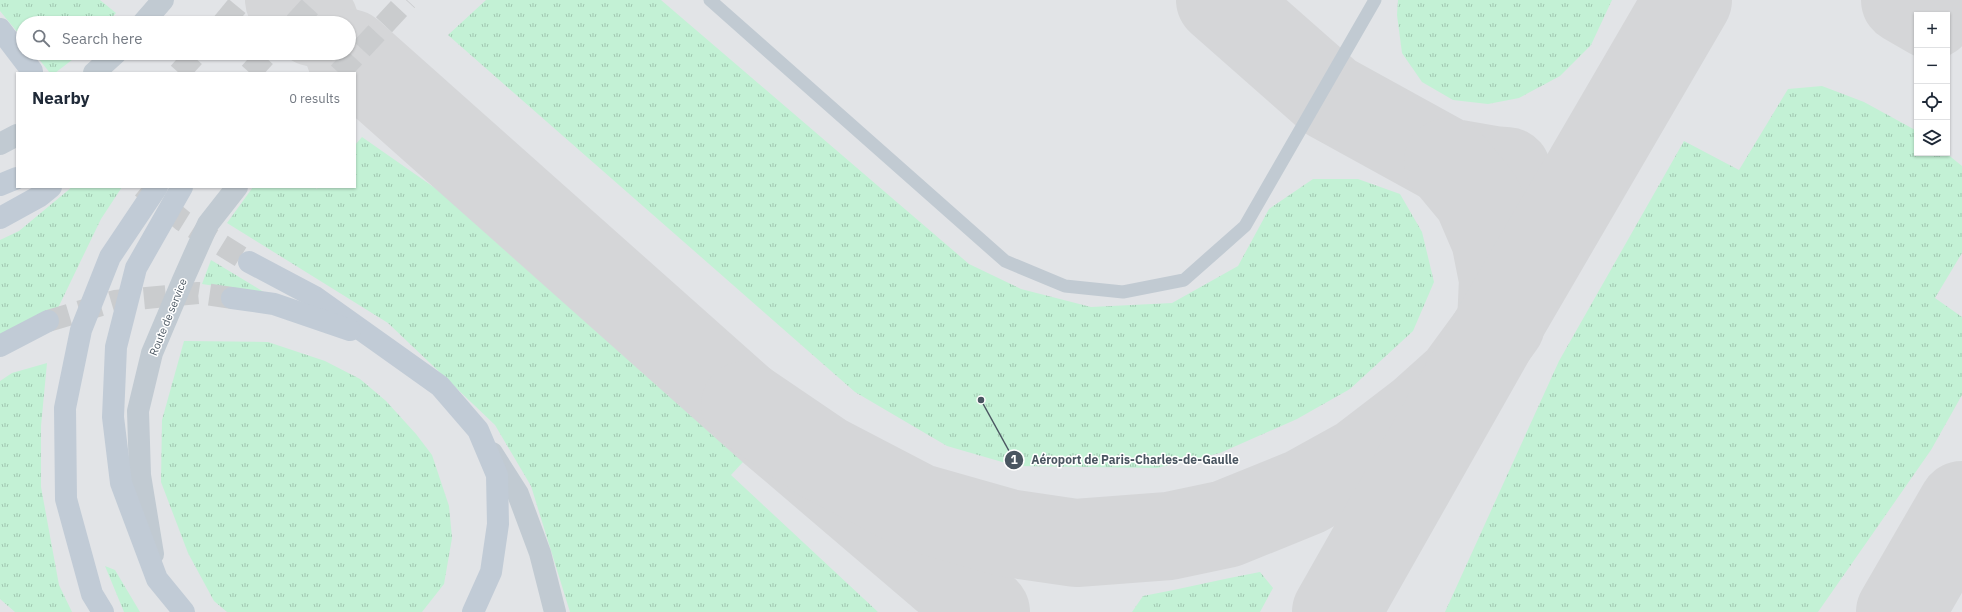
<!DOCTYPE html>
<meta charset="utf-8">
<style>
body{margin:0;font-family:"IBM Plex Sans",sans-serif;background:#f6f6f7;color:#1f2937}
.controls{position:absolute;right:12px;top:12px;display:grid;overflow:hidden;border-radius:0px;box-shadow:0 1px 3px #0004}
.controls button{width:36px;height:36px;display:grid;place-items:center;padding:0;border:0;border-bottom:1px solid #e0e1e3;background:#fff;color:#1f2937;font:20px sans-serif}
.list{margin:0;padding:0;list-style:none}
h2{display:flex;justify-content:space-between;align-items:center;height:52px;margin:0;padding:0 16px;font-size:17px}
h2 small{font-size:13px;font-weight:400;color:#747a83}
.icon{flex:none;width:22px;height:22px;fill:none;stroke:currentColor;stroke-width:2;stroke-linecap:round;stroke-linejoin:round}
.map{position:relative;flex:none;width:1962px;height:612px;overflow:hidden}
.search{position:absolute;background:#fff;box-shadow:0 1px 3px #0004;left:16px;top:16px;width:340px;height:44px;display:flex;align-items:center;gap:10px;box-sizing:border-box;padding:0 14px;border-radius:22px;color:#747a83;font-size:15px}
.panel{position:absolute;background:#fff;box-shadow:0 1px 3px #0004;left:16px;top:72px;width:340px;height:116px;border-radius:0px}
.map>svg:first-child{display:block}
.airport{fill:#e2e4e7;fill-rule:evenodd}
.grass{fill:url(#grass-tufts)}
.lines{fill:none;stroke-linecap:round;stroke-linejoin:round}
.taxiway{stroke:#d5d6d8;stroke-width:88}
.minor-tunnel{stroke:#caccce;stroke-width:22;stroke-dasharray:22 11;stroke-linecap:butt}
.secondary-tunnel{stroke:#caccce;stroke-width:22;stroke-dasharray:22 11;stroke-linecap:butt}
.service{stroke:#c1cad2;stroke-width:13}
.minor{stroke:#c1cad2;stroke-width:22}
.tertiary{stroke:#c1cad2;stroke-width:22}
.secondary{stroke:#c1cbd6;stroke-width:22}
.labels{text-anchor:middle;dominant-baseline:central;stroke-width:3;stroke-linejoin:round;paint-order:stroke}
.street-label{font-size:11px;fill:#4a5661;stroke:#fff}
.leader{fill:none;stroke:#4a5661;stroke-width:1.5}
.callout-dot{fill:#4a5661;stroke:#fff;stroke-width:1.5}
.mark-label{font-size:12px;text-anchor:middle;font-weight:bold;fill:#fff}
.callout-label{font-size:12px;text-anchor:middle;font-weight:bold;fill:#4a5661;stroke:#fff;stroke-width:3;stroke-linejoin:round;paint-order:stroke}
</style>
<div class="map">
<svg width="1962" height="612" viewBox="0 0 1962 612">
<defs>
<pattern id="grass-tufts" width="24" height="20" patternUnits="userSpaceOnUse"><rect width="24" height="20" fill="#c3f1d5"/><path d="M3 7l-1-3M5 7V3M7 7l1-3M15 17l-1-3M17 17v-4M19 17l1-3" fill="none" stroke="#a0c6b0"/></pattern>
</defs>
<rect width="100%" height="100%" fill="#f5f3f3"/>
<path class="airport" d="M0,0H1962V612H0ZM1917,15H1947V153H1917ZM23,23H349V53H23ZM17,73H355V187H17Z"/>
<g class="grass">
<path d="M0,0H100L116,13L107,23H23V39L0,11Z"/>
<path d="M486,0H661L969,264L1021,289L1091,307L1172,303L1238,266L1269,209L1313,179H1358L1400,194L1422,232L1434,282L1413,331L1350,389L1297,419L1220,453L1157,468L1016,466L947,446L855,392L448,35Z"/>
<path d="M1398,0H1612L1591,45L1560,76L1519,98L1488,104L1453,100L1422,82L1402,53L1397,15Z"/>
<path d="M34,53H81L55,73H50Z"/>
<path d="M1822,86L1864,102L1917,131V153H1946L1962,166V253L1935,298L1962,317V395L1931,450L1818,612H1445L1559,361L1684,141L1739,170L1788,89Z"/>
<path d="M362,137L745,405L743,462L731,475L878,612H570L531,486L495,425L388,323L227,223L253,187H314L317,189L318,187H355V145Z"/>
<path d="M72,187H122L101,219L58,308L20,324L0,336V240L19,231Z"/>
<path d="M211,260L267,294L202,284Z"/>
<path d="M184,341L268,342L325,361L360,379L386,401L416,434L432,455L449,506L452,538L444,584L422,612H227L214,601L188,553L161,482L162,420Z"/>
<path d="M47,363L41,426V487L59,585L72,612H15L0,599V381L12,373Z"/>
<path d="M105,566L115,570L140,612H124Z"/>
<path d="M1260,572L1273,588L1260,612H1132L1143,596C1182,589 1221,579 1260,572Z"/>
</g>
<g class="lines">
<g class="taxiway">
<path d="M289,0L315,23"/>
<path d="M1220,0L1330,97L1448,162L1494,170L1507,171"/>
<path d="M1905,0L1931,15"/>
<path d="M349,53L774,431L986,612"/>
<path d="M745,405L823,458L917,507L1008,533L1076,543L1169,536L1226,524L1305,492L1361,461L1421,415L1460,380L1501,324L1503,279L1495,239L1477,197L1448,162"/>
<path d="M1336,612L1490,340L1688,0"/>
<path d="M1900,612L1962,505"/>
</g>
<path class="minor-tunnel" d="M339,73L407,0"/>
<g class="secondary-tunnel">
<path d="M223,23L242,0"/>
<path d="M295,23L316,0"/>
<path d="M179,73L197,53"/>
<path d="M250,73L268,53"/>
<path d="M142,187L183,221L249,262"/>
<path d="M48,321L115,301L198,293L232,298"/>
</g>
<path class="service" d="M710,0L1005,261L1065,286L1123,292L1184,280L1245,226L1375,0"/>
<g class="minor">
<path d="M143,23L163,0"/>
<path d="M94,73L116,53"/>
<path d="M0,144L17,135"/>
<path d="M153,554L140,475L138,411L152,353L183,280L208,224L237,187"/>
</g>
<path class="tertiary" d="M492,453L518,494L540,553L555,612"/>
<g class="secondary">
<path d="M0,29L32,71"/>
<path d="M0,185L17,178"/>
<path d="M182,187L136,268L116,347L113,417L121,483L157,579L184,612"/>
<path d="M0,218L40,196L51,187"/>
<path d="M249,262L315,297L440,386L478,430L497,475L498,524L491,572L473,612"/>
<path d="M232,298L274,304L350,330"/>
<path d="M0,346L48,321"/>
<path d="M103,612L92,594L66,499L65,408L81,330L110,257L157,187"/>
</g>
</g>
<g class="labels">
<g class="street-label">
<text transform="translate(168 317) rotate(-68)">Route de service</text>
</g>
</g>
<path class="leader" d="M981 400L1014 460"/>
<g class="callout-dot">
<circle cx="981" cy="400" r="4"/>
<circle cx="1014" cy="460" r="10"/>
</g>
<g class="mark-label">
<text x="1014" y="464">1</text>
</g>
<g class="callout-label">
<text x="1135" y="464">Aéroport de Paris-Charles-de-Gaulle</text>
</g>
</svg>
<div class="controls">
<button>+</button>
<button>−</button>
<button><svg class="icon" aria-label="locate" viewBox="0 0 24 24"><circle cx="12" cy="12" r="6"/><path d="M12 2v4M12 18v4M2 12h4M18 12h4"/></svg></button>
<button><svg class="icon" aria-label="layers" viewBox="0 0 24 24"><path d="M12 4l9 5-9 5-9-5zM3 14l9 5 9-5"/></svg></button>
</div>
<div class="search"><svg class="icon" aria-label="search" viewBox="0 0 24 24"><circle cx="10" cy="10" r="6"/><path d="M15 15l6 6"/></svg>Search here</div>
<section class="panel">
<h2>Nearby<small>0 results</small></h2>
<ul class="list">
</ul>
</section>
</div>
